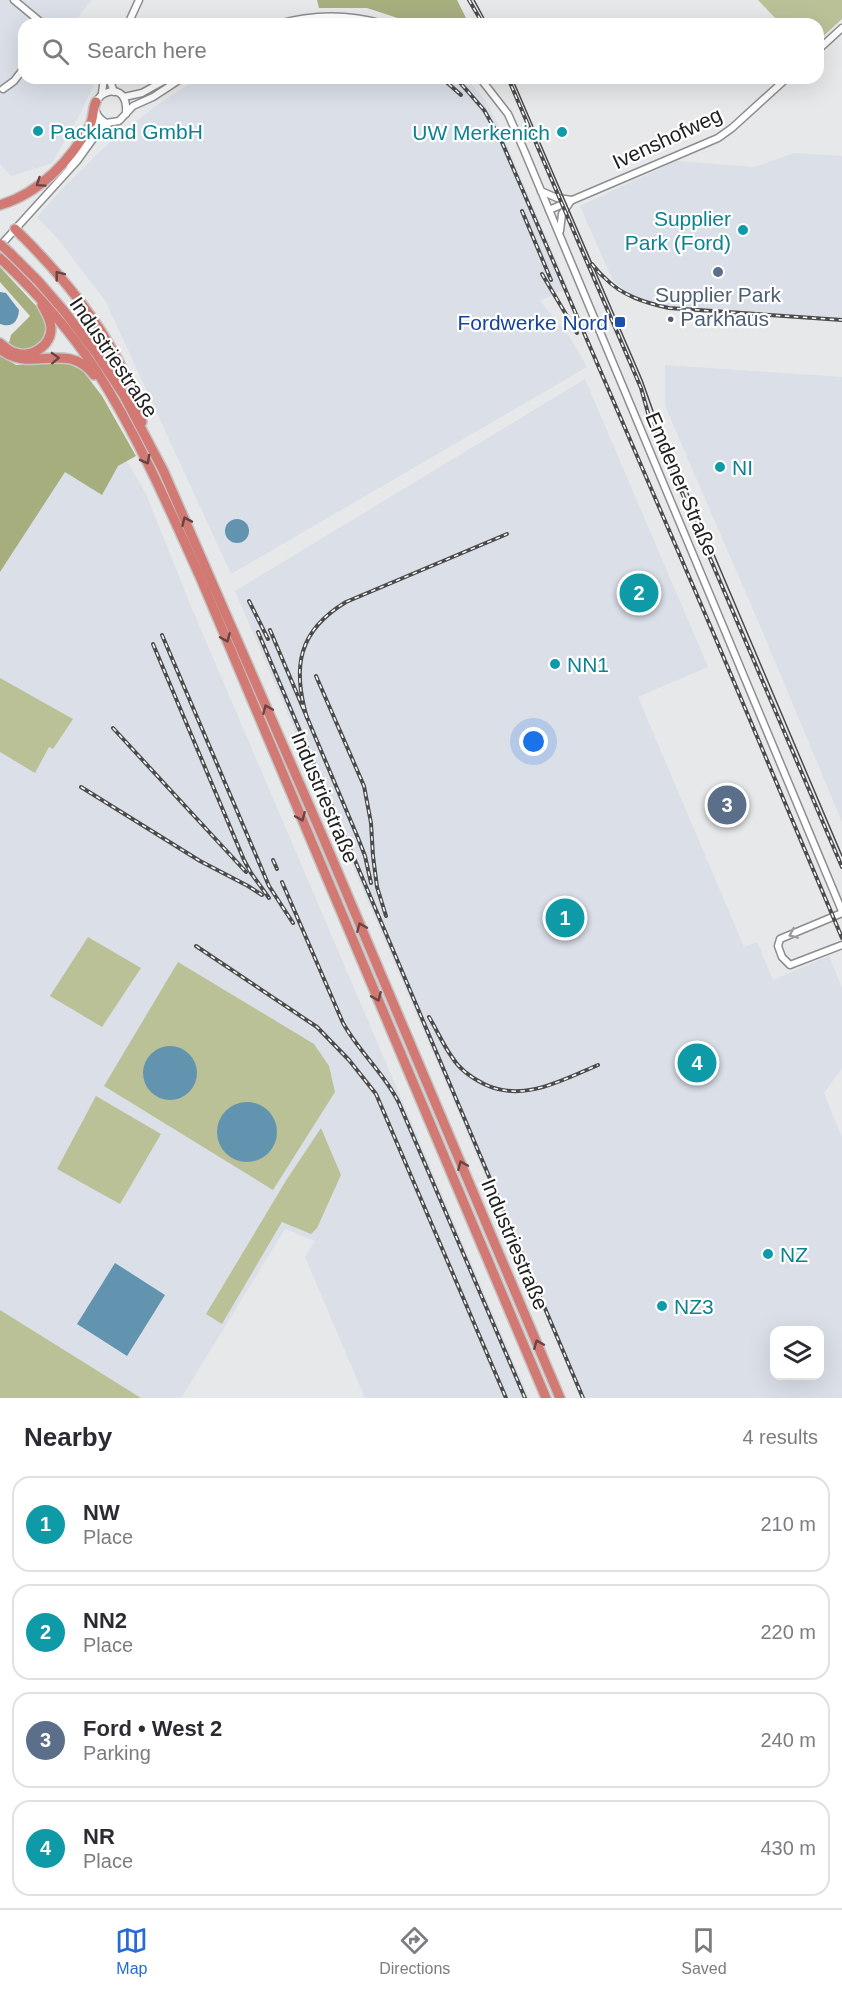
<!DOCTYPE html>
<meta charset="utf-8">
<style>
body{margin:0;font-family:Helvetica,sans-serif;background:#f2f2f3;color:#2b2b33}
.controls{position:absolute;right:18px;bottom:18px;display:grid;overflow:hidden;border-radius:12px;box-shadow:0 6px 24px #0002}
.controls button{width:54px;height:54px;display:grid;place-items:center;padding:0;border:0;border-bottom:2px solid #e1e1e2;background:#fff;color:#2b2b33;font:30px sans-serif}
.you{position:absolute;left:534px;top:742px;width:21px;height:21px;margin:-15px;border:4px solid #fff;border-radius:50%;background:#1a73e8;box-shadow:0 0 0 9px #1a73e833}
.badge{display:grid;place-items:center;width:39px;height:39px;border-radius:50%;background:#256bd7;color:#fff;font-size:20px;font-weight:700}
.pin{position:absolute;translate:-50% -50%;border:3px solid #fff;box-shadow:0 2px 6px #0006}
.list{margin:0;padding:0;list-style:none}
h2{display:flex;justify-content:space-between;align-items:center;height:78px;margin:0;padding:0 24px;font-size:26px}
h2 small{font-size:20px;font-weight:400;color:#7c7c81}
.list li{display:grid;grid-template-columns:39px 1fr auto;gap:18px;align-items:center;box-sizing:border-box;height:96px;margin:0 12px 12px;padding:0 12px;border:2px solid #e1e1e2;border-radius:18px}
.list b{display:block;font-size:22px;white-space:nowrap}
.list p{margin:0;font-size:20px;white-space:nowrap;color:#7c7c81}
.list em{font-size:20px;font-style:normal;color:#7c7c81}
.icon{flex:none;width:33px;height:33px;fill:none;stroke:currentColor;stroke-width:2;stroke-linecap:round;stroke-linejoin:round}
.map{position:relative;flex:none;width:842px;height:1398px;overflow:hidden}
.search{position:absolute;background:#fff;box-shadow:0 6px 24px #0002;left:18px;right:18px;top:18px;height:66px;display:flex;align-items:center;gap:15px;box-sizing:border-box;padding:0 21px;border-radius:18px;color:#7c7c81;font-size:22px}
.sheet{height:510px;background:#fff}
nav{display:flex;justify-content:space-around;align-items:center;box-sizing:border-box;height:84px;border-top:2px solid #e1e1e2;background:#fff;font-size:16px;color:#7c7c81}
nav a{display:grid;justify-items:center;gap:3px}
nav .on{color:#256bd7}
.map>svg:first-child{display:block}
.built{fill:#dadfe8;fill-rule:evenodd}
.green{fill:#bbc197}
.forest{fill:#a7ae7e}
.water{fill:#6394af}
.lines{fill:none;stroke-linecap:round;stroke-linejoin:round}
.minor-casing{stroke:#8c8d8e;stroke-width:9}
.highway-casing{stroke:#c5c5c6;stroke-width:12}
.minor{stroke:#fff;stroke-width:6}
.highway{stroke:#d37973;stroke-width:9}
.tram{stroke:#4b4b4c;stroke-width:1.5}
.rail-casing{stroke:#4b4b4c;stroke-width:4}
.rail{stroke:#fff;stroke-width:1.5;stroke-dasharray:4.5;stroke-linecap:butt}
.highway-bridge-casing{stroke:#c5c5c6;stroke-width:12;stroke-linecap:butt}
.highway-bridge{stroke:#d37973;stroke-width:9}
.oneway{stroke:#684442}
.oneway2{stroke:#9b9b9c}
.culture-dot{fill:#0f9aa8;stroke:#fff;stroke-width:2}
.service-dot{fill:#5c6f8a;stroke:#fff;stroke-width:2}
.transit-dot{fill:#1a4fb4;stroke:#fff;stroke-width:2}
.labels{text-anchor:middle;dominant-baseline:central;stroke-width:4.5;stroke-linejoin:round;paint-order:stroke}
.culture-label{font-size:21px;fill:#0d838f;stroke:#fff;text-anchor:start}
.street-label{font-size:21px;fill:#212122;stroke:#fff}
.service-label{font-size:21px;fill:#4e5e75;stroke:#fff}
.transit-label{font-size:21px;fill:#164399;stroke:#fff;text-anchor:end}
</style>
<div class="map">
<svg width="842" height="1398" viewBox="0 0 842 1398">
<rect width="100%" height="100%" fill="#e7e8e9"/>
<g class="built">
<path d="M0,0H91L73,24H24V78H95L93,87L81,112L52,163L11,176L0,164Z"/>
<path d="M199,78H466L486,101L496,120L568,288L540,301L571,339L587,367L231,574L106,302L58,239L37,217L62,189L113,139L160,103Z"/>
<path d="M794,153L842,156V319L659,305L628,293L613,281L580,206L676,161L754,167Z"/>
<path d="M665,365L842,377V822L764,635L665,406Z"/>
<path d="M585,379L708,667L638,697L744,947L757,942L773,980L829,956L842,988V1068L824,1093L842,1137V1398H581L235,591ZM774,1330H820V1376H774Z"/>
<path d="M0,383L76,385L131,468L146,494L193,611L529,1398H365L305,1257L315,1241L285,1229L181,1398H0Z"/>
</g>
<g class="green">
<path d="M758,0H842V19L818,41V24H781Z"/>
<path d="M0,678L73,719L53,749L49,747L35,773L0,752Z"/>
<path d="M88,937L141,968L102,1027L50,996Z"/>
<path d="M178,962L314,1044L329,1066L335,1092L273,1190L104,1086Z"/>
<path d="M96,1096L161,1134L120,1204L57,1169Z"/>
<path d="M321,1128L341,1175L317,1228L311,1234L282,1222L222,1324L206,1314L287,1179Z"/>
<path d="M0,1310L141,1398H0Z"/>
</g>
<g class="forest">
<path d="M317,0H457L469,24H416L367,8H319Z"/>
<path d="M0,267L37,307L46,322L44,338L32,348L19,350L9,343L11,335L30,316L0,282Z"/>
<path d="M0,355L16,365L67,363L83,371L102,396L136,456L118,466L102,495L65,472L0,572Z"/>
</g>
<g class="water">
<path d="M0,292L6,293L19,310C18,322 12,328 0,324Z"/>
<circle cx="237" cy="531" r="12"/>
<circle cx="170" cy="1073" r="27"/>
<circle cx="247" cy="1132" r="30"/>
<path d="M115,1263L165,1295L127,1356L77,1324Z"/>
</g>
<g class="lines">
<defs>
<g id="minor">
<path d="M14,0L43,24"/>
<path d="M128,24L139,0"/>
<path d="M278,24C313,14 349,14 384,24"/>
<path d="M318,24L342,20"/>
<path d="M818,50L842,28"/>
<path d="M109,78L114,92"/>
<path d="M480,78L508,114L524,150L842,911"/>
<path d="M3,89L14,81L24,68"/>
<path d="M102,93L104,78"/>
<path d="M124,97L142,93L169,78"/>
<path d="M126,114C130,69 72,101 106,123L119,121L133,106L153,97L182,78"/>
<path d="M70,166L99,121V118"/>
<path d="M541,191L557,198L572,200"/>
<path d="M549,210L718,138L732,128L787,78"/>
<path d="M560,231L562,214L570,202"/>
<path d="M0,246L77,161L100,129L108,124"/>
<path d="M842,913L780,939L778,946L782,957L790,965L842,945"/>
</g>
<g id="highway">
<path d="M0,205C40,193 71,160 90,125C94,117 92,110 96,102"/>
<path d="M15,229C69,282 123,347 142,422"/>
<path d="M10,253L38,281L64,311L96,353L123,394L163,470L325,842L560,1398"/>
<path d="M0,258C35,291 69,329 96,370C138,436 169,508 201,579L546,1398"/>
<path d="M0,343C5,347 10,352 16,353C33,358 51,345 51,328C51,321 46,312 42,305"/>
<path d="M0,349C31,375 66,339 94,375"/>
</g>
</defs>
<use href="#minor" class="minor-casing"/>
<use href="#highway" class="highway-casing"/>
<use href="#minor" class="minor"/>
<use href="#highway" class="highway"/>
<g class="tram">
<path d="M474,0L487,24"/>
<path d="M512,78L642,380L653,411L842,856"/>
</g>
<defs>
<g id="rail">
<path d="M469,0L483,24"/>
<path d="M442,78L461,95"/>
<path d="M456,78L484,110L501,140L715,637L842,938"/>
<path d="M508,78L641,388L648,413L842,867"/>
<path d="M522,211L551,280"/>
<path d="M592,264C596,269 600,274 605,278C622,296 646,303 669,308L842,320"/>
<path d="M542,274L577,333"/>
<path d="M249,601L268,639"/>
<path d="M270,630L358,838L365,856L371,883"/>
<path d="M258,632L583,1398"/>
<path d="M162,635L269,886L293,923"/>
<path d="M153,644L244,860L251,873L269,898"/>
<path d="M316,676L364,786L371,823L373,856L377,887L386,916"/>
<path d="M307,718C292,667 298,631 346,602L507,534"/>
<path d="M113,728L246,872"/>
<path d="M81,787L200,861L248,886L262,895"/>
<path d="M273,860L277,869"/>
<path d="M282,882L343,1023C359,1052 384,1073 399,1103L525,1398"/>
<path d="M196,946L317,1027L349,1060L376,1094L506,1398"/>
<path d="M429,1017C437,1030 443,1045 452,1057C459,1069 472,1078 484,1084C523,1103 562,1080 598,1065"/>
</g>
</defs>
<use href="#rail" class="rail-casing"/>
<use href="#rail" class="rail"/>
<defs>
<path id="highway-bridge" d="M0,244L10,253"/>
</defs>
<use href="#highway-bridge" class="highway-bridge-casing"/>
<use href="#highway-bridge" class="highway-bridge"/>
</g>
<defs><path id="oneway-chevron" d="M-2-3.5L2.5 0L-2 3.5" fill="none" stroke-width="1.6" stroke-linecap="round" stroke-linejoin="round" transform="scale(1.5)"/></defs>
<g class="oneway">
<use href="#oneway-chevron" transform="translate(40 183) rotate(146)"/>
<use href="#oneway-chevron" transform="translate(59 275) rotate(-128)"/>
<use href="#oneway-chevron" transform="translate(55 358) rotate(-2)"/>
<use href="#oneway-chevron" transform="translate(146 460) rotate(62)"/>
<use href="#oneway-chevron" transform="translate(186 521) rotate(-114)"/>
<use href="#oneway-chevron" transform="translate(226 638) rotate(67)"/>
<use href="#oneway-chevron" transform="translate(267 709) rotate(-113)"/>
<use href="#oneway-chevron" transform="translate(301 817) rotate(67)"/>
<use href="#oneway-chevron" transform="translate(361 927) rotate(-113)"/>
<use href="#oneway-chevron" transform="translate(377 997) rotate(67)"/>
<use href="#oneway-chevron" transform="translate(462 1165) rotate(-113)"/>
<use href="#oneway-chevron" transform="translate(538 1344) rotate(-113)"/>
</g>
<use class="oneway2" href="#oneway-chevron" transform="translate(793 934) rotate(157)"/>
<g class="culture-dot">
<circle cx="38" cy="131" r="6"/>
<circle cx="562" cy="132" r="6"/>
<circle cx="743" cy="230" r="6"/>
<circle cx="720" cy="467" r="6"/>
<circle cx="555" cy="664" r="6"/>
<circle cx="768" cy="1254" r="6"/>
<circle cx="662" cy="1306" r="6"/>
</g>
<circle class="service-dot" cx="718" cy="272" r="6"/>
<rect class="transit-dot" x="614" y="316" width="12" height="12" rx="3"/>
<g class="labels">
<g class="culture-label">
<text x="50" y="131">Packland GmbH</text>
<text x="550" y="132" text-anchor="end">UW Merkenich</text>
<text x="731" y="218" text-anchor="end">Supplier<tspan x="731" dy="24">Park (Ford)</tspan></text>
<text x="732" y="467">NI</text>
<text x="567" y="664">NN1</text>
<text x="780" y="1254">NZ</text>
<text x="674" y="1306">NZ3</text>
</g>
<g class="street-label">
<text transform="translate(667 138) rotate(-25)">Ivenshofweg</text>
<text transform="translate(114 357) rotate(56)">Industriestraße</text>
<text transform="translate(682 484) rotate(67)">Emdener Straße</text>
<text transform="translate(325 797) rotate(67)">Industriestraße</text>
<text transform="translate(515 1244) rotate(67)">Industriestraße</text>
</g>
<g class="service-label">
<text x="718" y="294">Supplier Park<tspan x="718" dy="24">• Parkhaus</tspan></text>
</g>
<g class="transit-label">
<text x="608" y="322">Fordwerke Nord</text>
</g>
</g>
</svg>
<div class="controls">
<button><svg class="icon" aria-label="layers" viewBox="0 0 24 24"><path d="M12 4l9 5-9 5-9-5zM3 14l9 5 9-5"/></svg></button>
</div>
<div class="you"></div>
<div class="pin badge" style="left:565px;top:918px;background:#0f9aa8">1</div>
<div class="pin badge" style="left:639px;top:593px;background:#0f9aa8">2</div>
<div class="pin badge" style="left:727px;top:805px;background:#5c6f8a">3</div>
<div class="pin badge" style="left:697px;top:1063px;background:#0f9aa8">4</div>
<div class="search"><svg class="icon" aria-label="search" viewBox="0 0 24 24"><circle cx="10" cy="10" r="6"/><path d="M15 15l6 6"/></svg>Search here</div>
</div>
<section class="sheet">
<h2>Nearby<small>4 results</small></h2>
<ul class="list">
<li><span class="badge" style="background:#0f9aa8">1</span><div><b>NW</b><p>Place</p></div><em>210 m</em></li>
<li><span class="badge" style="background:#0f9aa8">2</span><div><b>NN2</b><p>Place</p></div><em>220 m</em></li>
<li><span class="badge" style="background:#5c6f8a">3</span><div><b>Ford • West 2</b><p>Parking</p></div><em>240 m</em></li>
<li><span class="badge" style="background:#0f9aa8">4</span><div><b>NR</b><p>Place</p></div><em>430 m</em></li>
</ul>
</section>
<nav>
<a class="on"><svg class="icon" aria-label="map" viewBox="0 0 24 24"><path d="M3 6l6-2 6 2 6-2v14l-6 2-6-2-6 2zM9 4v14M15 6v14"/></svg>Map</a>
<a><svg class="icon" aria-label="directions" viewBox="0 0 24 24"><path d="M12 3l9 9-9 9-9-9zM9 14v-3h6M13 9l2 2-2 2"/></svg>Directions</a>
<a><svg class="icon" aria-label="saved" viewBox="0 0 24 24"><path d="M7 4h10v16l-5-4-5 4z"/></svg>Saved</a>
</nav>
